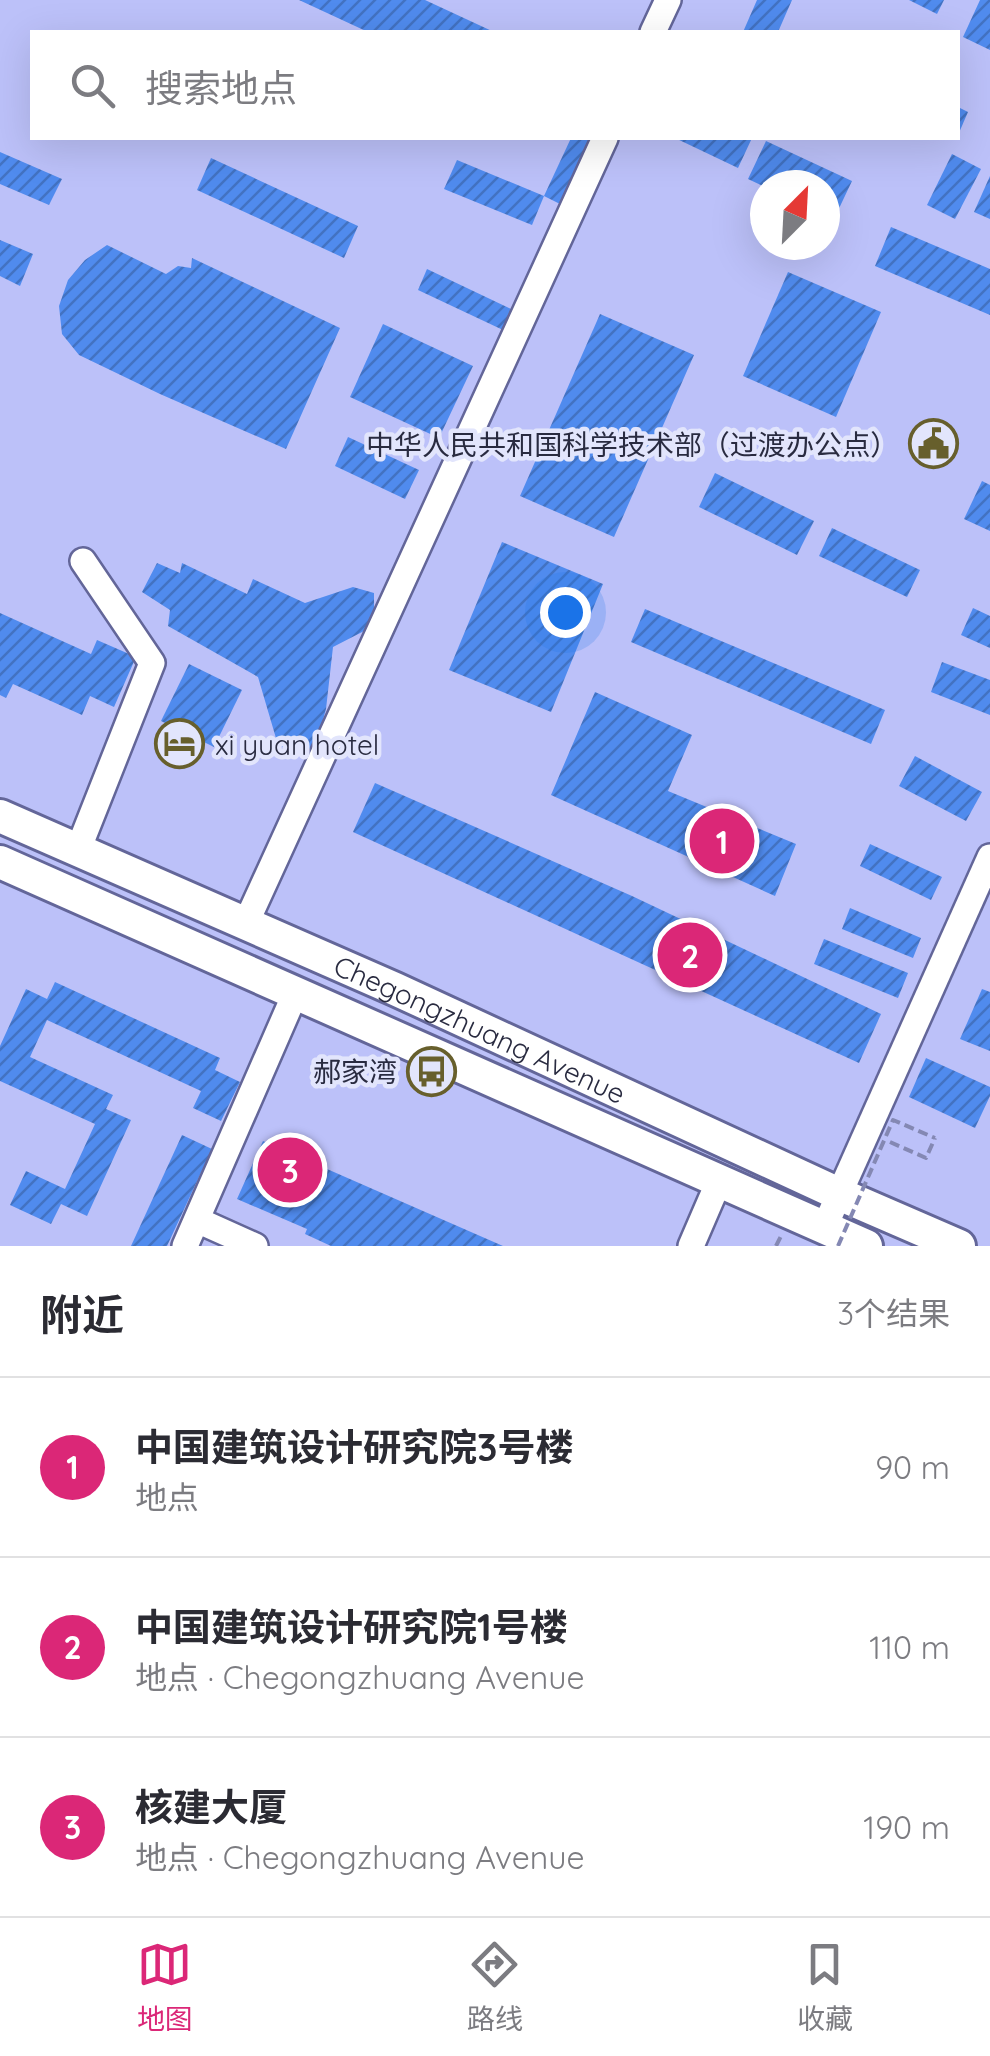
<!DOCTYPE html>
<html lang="zh">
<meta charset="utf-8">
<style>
body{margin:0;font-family:Quicksand,"Noto Sans SC",sans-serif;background:#f2f2f3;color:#2b2b33}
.compass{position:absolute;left:750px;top:170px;width:90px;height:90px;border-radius:50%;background:#fff;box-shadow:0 10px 40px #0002;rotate:24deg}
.you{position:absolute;left:565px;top:612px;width:35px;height:35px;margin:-25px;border:8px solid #fff;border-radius:50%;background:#1a73e8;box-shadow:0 0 0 15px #1a73e833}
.badge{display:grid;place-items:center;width:65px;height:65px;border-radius:50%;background:#db2777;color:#fff;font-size:32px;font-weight:700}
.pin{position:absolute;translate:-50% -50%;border:5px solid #fff;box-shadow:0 2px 10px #0006}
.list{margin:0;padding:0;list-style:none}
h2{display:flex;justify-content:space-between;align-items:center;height:130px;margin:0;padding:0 40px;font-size:42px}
h2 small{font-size:32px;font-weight:400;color:#7c7c81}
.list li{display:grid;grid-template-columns:65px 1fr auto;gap:30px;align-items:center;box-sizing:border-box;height:180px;padding:0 40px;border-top:2px solid #e1e1e2}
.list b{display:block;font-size:38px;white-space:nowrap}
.list p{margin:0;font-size:32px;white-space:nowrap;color:#7c7c81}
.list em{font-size:32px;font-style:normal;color:#7c7c81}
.icon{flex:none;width:55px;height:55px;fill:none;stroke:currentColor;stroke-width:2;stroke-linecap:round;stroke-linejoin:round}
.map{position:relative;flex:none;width:990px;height:1246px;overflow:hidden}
.search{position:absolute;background:#fff;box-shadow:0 10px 40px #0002;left:30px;right:30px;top:30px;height:110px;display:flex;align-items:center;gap:25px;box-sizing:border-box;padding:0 35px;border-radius:0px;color:#7c7c81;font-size:38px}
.sheet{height:670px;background:#fff}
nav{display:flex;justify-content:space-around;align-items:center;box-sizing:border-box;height:140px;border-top:2px solid #e1e1e2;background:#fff;font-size:28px;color:#7c7c81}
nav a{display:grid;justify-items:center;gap:5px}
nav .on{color:#db2777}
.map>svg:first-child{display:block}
.building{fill:url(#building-hatch)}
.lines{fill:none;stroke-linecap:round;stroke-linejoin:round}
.minor-casing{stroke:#636699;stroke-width:30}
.major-casing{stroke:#636699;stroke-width:38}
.path{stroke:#8488b3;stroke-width:4;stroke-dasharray:10 5;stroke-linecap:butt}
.minor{stroke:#fff;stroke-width:25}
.major{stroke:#fff;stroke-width:32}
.path-bridge{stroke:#8488b3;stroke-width:4;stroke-dasharray:10 5;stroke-linecap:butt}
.labels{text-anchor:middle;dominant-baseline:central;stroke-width:9;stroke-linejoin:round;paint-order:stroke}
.poi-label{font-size:28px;fill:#292b40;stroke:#e2e5fc;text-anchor:end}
.street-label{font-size:28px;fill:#292b40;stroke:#e2e5fc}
</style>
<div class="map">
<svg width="990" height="1246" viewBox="0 0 990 1246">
<defs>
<pattern id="building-hatch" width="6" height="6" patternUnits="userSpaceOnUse" patternTransform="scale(2.5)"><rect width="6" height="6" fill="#508bee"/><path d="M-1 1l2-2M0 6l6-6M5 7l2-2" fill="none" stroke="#4272c2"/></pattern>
</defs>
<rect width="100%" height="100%" fill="#bcc1f9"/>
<g class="building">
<path d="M299,0H425L494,32H368Z"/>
<path d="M757,0H792L778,32H743Z"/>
<path d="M909,0H944L937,14Z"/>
<path d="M980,0H990V50L963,37Z"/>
<path d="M958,107L968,112L958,135Z"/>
<path d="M571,138H591L560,204L544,196Z"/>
<path d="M675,138H752L738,168Z"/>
<path d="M766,141L852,181L834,219L825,215V185H765V187L748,179Z"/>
<path d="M0,152L62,179L49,205L0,184Z"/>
<path d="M952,154L981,169L955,219L927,205Z"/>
<path d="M211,158L358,226L344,258L197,190Z"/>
<path d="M457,160L544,196L532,225L444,189Z"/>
<path d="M990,176V219L974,212Z"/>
<path d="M891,227L990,269V315L875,266Z"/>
<path d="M0,240L33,254L20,286L0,276Z"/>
<path d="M107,245L166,274L178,266L191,268L192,258L340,328L286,449L160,394L79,355L62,334L59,306L68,280L85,260Z"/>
<path d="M427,269L513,310L503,330L418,290Z"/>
<path d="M788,272L881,312L836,417L743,376Z"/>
<path d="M600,314L694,355L614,537L520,496Z"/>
<path d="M383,324L473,366L439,438L350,397Z"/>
<path d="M348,437L419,470L405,499L335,466Z"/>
<path d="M715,473L814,521L797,555L699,507Z"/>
<path d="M982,481L990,485V531L964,519Z"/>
<path d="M832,528L920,570L907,597L819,556Z"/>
<path d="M502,542L603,584L551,712L449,670Z"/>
<path d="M157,563L180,573L182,563L247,594L253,579L305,603L353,587L374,593V610L366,630L333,647L326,709L318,738L305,756L278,745L258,677L168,626L170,610L142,592Z"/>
<path d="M973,608L990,616V648L961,635Z"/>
<path d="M645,609L885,710L871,744L631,642Z"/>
<path d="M0,613L91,654L97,640L136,657L114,707L90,696L82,715L13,684L6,698L0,695Z"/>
<path d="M942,662L990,680V715L931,692Z"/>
<path d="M189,664L242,690L214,747L161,721Z"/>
<path d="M595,692L692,735L668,791L796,844L775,896L551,795Z"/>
<path d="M915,756L982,792L966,821L899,786Z"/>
<path d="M375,783L632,896L881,1014L859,1063L353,832Z"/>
<path d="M870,844L942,877L931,900L860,866Z"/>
<path d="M850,908L921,938L913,958L842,929Z"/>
<path d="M824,939L908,973L898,998L814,964Z"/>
<path d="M55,982L220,1058L215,1070L240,1082L221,1121L193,1108L201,1091L47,1020L30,1057L113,1095L106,1109L131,1120L87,1216L61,1204L51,1224L10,1205L26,1171L65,1189L95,1124L0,1081V1046L26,989L47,999Z"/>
<path d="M982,989L990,992V1051L960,1039Z"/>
<path d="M926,1058L990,1087V1096L975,1128L909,1097Z"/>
<path d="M182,1135L212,1149L167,1246H131Z"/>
<path d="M263,1141L503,1246H331L305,1234L307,1229L237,1199Z"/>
</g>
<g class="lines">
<defs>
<g id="minor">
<path d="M653,32L668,0"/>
<path d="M78,850L152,663L83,561"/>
<path d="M246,923L605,138"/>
<path d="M197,1220L255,1246"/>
<path d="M825,1226L990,857"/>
<path d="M185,1246L295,994"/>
<path d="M691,1246L719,1181"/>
</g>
<g id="major">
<path id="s1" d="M0,816L395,989L839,1194L959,1246"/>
<path d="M0,862L866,1246"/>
</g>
</defs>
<use href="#minor" class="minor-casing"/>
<use href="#major" class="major-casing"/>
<g class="path">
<path d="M890,1142L926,1158L935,1138"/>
<path d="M776,1246L781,1236"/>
</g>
<use href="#minor" class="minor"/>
<use href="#major" class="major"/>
<path class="path-bridge" d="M838,1246L893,1120L935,1138"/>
</g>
<defs>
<symbol id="civic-ring" viewBox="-11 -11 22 22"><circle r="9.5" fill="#e2e5fc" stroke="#675f2c" stroke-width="1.5"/><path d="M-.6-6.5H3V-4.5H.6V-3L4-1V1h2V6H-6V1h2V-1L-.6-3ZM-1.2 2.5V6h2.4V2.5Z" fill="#675f2c"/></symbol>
<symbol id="hotel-ring" viewBox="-11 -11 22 22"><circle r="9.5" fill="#e2e5fc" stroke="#675f2c" stroke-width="1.5"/><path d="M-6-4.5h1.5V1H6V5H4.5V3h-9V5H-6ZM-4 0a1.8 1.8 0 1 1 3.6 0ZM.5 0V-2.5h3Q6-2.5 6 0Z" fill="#675f2c"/></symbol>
<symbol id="bus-ring" viewBox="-11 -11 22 22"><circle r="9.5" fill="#e2e5fc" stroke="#675f2c" stroke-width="1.5"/><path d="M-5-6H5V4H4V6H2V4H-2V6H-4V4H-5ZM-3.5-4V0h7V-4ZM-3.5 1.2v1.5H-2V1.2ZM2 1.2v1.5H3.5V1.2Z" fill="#675f2c"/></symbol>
</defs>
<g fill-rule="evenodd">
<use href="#civic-ring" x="906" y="416" width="55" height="55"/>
<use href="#hotel-ring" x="152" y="716" width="55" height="55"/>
<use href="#bus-ring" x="404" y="1044" width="55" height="55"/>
</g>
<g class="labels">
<g class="poi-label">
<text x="898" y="444">中华人民共和国科学技术部（过渡办公点）</text>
<text x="215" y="744" text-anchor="start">xi yuan hotel</text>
<text x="397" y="1071">郝家湾</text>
</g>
<g class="street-label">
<text stroke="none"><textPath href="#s1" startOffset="525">Chegongzhuang Avenue</textPath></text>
</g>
</g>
</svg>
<svg class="compass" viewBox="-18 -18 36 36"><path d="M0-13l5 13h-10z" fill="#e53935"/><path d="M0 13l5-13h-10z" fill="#7c7c81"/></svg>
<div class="you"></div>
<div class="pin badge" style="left:722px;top:841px">1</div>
<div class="pin badge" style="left:690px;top:955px">2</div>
<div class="pin badge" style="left:290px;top:1170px">3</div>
<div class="search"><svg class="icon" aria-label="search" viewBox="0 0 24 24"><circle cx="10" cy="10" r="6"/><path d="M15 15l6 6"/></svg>搜索地点</div>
</div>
<section class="sheet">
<h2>附近<small>3个结果</small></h2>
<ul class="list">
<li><span class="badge">1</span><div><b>中国建筑设计研究院3号楼</b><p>地点</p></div><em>90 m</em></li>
<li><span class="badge">2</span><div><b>中国建筑设计研究院1号楼</b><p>地点 · Chegongzhuang Avenue</p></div><em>110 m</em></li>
<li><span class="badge">3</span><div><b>核建大厦</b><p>地点 · Chegongzhuang Avenue</p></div><em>190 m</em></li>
</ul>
</section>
<nav>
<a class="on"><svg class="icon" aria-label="map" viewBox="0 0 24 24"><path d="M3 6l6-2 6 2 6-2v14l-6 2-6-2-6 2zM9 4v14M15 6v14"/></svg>地图</a>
<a><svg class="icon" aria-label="directions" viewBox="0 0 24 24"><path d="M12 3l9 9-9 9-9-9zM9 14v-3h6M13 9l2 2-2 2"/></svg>路线</a>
<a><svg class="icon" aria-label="saved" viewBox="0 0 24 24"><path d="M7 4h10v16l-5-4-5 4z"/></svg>收藏</a>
</nav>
